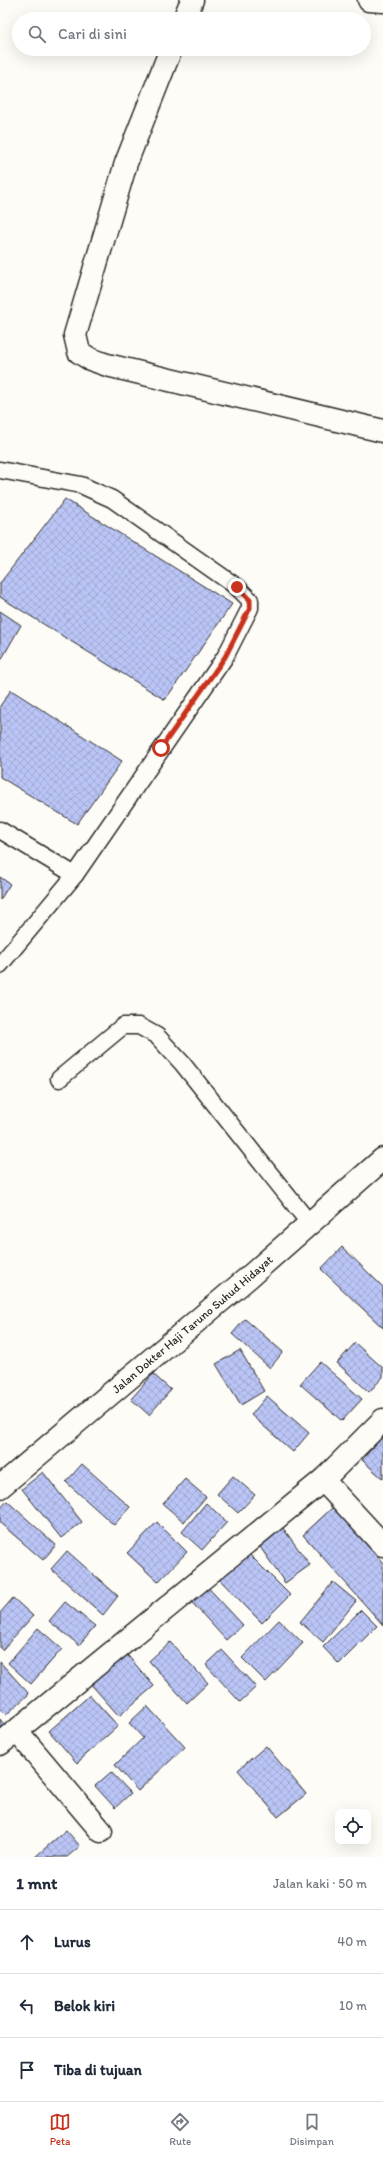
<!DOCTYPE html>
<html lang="id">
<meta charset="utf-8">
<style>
body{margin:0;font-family:Itim,sans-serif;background:#f6f6f7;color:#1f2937}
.controls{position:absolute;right:12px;bottom:12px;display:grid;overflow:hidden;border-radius:8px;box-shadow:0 4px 16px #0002}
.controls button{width:36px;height:36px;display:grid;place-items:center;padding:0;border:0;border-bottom:1px solid #e0e1e3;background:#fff;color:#1f2937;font:20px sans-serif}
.stop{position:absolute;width:12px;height:12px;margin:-9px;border:3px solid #c8321e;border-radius:50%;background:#fff}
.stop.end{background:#c8321e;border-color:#fff;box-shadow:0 1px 4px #0008}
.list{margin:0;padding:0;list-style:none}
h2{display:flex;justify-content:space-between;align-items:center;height:52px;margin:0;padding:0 16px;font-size:17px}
h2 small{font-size:13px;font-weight:400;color:#747a83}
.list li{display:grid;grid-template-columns:26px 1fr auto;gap:12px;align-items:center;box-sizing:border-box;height:64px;padding:0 16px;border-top:1px solid #e0e1e3}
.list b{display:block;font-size:15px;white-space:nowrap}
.list em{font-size:13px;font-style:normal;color:#747a83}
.icon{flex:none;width:22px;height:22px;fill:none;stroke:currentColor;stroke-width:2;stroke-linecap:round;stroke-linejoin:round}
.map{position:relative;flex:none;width:383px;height:1857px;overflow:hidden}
.search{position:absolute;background:#fff;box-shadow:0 4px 16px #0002;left:12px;right:12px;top:12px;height:44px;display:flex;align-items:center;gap:10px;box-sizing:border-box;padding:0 14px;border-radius:22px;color:#747a83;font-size:15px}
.sheet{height:244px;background:#fff}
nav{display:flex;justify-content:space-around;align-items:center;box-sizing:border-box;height:56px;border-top:1px solid #e0e1e3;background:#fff;font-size:11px;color:#747a83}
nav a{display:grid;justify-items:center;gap:2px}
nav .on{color:#c8321e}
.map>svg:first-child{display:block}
.building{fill:url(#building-cross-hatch);stroke:#2b2b2b}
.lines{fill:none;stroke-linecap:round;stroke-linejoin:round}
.service-casing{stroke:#2b2b2b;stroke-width:19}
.minor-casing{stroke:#2b2b2b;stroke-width:25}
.tertiary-casing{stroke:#2b2b2b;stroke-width:25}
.service{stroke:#fdfcf7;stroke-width:16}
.minor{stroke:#fdfcf7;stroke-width:22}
.tertiary{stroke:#fdfcf7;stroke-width:22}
.route{stroke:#c8321e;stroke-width:5}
.labels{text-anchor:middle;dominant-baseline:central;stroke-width:3;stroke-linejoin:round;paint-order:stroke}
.street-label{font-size:12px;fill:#2b2b2b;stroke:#fdfcf7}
</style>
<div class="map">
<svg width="383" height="1857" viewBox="0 0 383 1857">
<defs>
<pattern id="building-cross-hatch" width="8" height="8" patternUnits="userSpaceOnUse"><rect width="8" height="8" fill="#bac5f6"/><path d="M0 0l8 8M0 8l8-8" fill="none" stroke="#a0a9d3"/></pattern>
</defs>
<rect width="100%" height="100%" fill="#fdfcf7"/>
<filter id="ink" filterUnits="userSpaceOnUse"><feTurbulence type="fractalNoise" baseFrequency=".025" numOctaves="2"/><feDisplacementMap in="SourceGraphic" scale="8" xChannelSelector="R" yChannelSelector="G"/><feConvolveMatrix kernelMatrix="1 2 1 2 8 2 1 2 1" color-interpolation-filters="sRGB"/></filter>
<g filter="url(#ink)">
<g class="building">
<path d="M65,499L232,604L165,700L0,597V583Z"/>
<path d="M0,611L21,625L0,662Z"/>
<path d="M11,690L122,761L77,824L0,777V706Z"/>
<path d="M0,877L10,884L0,900Z"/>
<path d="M342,1247L383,1287V1328L321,1269Z"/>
<path d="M245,1319L283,1352L270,1368L232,1334Z"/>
<path d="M355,1343L383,1368V1377L369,1392L337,1363Z"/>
<path d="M240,1350L264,1391L241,1405L216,1364Z"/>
<path d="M320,1362L362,1399L342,1421L300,1384Z"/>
<path d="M153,1374L171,1390L149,1415L131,1399Z"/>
<path d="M267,1396L309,1433L293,1452L251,1415Z"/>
<path d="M383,1435V1479L362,1460Z"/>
<path d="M82,1464L130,1507L114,1525L66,1482Z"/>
<path d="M43,1472L82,1522L61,1538L22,1489Z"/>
<path d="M233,1476L255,1495L238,1513L217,1494Z"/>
<path d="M185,1479L206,1497L184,1522L163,1504Z"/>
<path d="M7,1501L56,1545L43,1560L0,1523V1509Z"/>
<path d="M206,1503L227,1522L202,1550L182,1532Z"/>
<path d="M333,1507L383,1563V1625L303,1535Z"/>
<path d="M157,1522L187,1552L158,1582L127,1553Z"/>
<path d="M280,1524L310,1565L285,1583L256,1541Z"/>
<path d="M245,1550L290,1595L262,1623L217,1577Z"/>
<path d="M67,1551L118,1596L103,1615L51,1569Z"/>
<path d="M202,1581L243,1625L226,1640L186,1596Z"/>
<path d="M333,1582L356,1601L323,1642L300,1622Z"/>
<path d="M13,1598L33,1616L2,1650L0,1648V1613Z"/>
<path d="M65,1602L95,1626L79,1645L49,1621Z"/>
<path d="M361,1610L377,1626L339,1664L323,1647Z"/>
<path d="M279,1620L303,1643L266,1682L242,1658Z"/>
<path d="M38,1628L62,1649L31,1684L8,1663Z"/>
<path d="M170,1642L208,1683L187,1703L149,1661Z"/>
<path d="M123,1650L154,1686L119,1716L88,1681Z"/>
<path d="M222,1650L256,1687L240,1702L206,1665Z"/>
<path d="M0,1662L29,1694L6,1715L0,1708Z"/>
<path d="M90,1695L118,1726L77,1763L49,1731Z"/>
<path d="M147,1706L185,1747L138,1791L115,1765L143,1738L129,1723Z"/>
<path d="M0,1719L4,1725L0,1728Z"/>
<path d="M266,1746L306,1794L278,1817L238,1770Z"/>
<path d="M111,1772L131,1793L115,1808L95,1786Z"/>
<path d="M66,1830L80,1846L67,1857H35Z"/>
</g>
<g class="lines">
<defs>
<g id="service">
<path d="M0,470L81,485L112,499L237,587L250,600V608L225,657L75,875L0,965"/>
<path d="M0,830L75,875"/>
<path d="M59,1079L123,1026H139L157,1036L182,1063L310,1224"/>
</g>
<g id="minor">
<path d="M369,0L383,1"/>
<path d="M184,19L192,0"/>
<path d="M171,49L126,163L75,335L79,352L90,359L107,365L383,431"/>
<path d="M323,1480L383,1545"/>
<path d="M16,1730L101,1831"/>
<path d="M0,1744L323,1480L383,1420"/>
</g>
<g id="tertiary">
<path id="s1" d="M0,1487L249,1277L383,1159"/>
</g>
</defs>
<use href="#service" class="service-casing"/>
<use href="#minor" class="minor-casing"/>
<use href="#tertiary" class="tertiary-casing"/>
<use href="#service" class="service"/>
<use href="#minor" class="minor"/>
<use href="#tertiary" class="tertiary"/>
</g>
</g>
<g class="lines" filter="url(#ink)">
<path class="route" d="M161,748L225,657L250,608V600L237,587"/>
</g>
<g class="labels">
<g class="street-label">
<text stroke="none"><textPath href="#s1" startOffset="252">Jalan Dokter Haji Taruno Suhud Hidayat</textPath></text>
</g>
</g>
</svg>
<div class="controls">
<button><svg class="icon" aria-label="locate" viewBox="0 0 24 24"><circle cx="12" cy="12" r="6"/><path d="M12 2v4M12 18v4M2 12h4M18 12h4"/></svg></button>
</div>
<div class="stop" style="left:161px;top:748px"></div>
<div class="stop end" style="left:237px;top:587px"></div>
<div class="search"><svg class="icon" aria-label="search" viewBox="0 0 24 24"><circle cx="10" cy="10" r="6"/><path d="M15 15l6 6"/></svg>Cari di sini</div>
</div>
<section class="sheet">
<h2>1 mnt<small>Jalan kaki · 50 m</small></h2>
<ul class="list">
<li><svg class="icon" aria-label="ahead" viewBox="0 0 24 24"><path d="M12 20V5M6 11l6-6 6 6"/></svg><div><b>Lurus</b></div><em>40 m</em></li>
<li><svg class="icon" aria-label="left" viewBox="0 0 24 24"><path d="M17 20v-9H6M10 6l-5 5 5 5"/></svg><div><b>Belok kiri</b></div><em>10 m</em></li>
<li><svg class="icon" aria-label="arrive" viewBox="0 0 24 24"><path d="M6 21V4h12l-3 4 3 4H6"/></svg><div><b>Tiba di tujuan</b></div></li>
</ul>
</section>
<nav>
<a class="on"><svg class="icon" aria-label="map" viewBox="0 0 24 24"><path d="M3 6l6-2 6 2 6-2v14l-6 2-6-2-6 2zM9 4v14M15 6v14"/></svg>Peta</a>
<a><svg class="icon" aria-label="directions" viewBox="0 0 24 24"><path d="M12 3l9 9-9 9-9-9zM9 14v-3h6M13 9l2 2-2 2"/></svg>Rute</a>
<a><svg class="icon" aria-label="saved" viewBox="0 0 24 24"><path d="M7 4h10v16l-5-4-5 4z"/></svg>Disimpan</a>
</nav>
